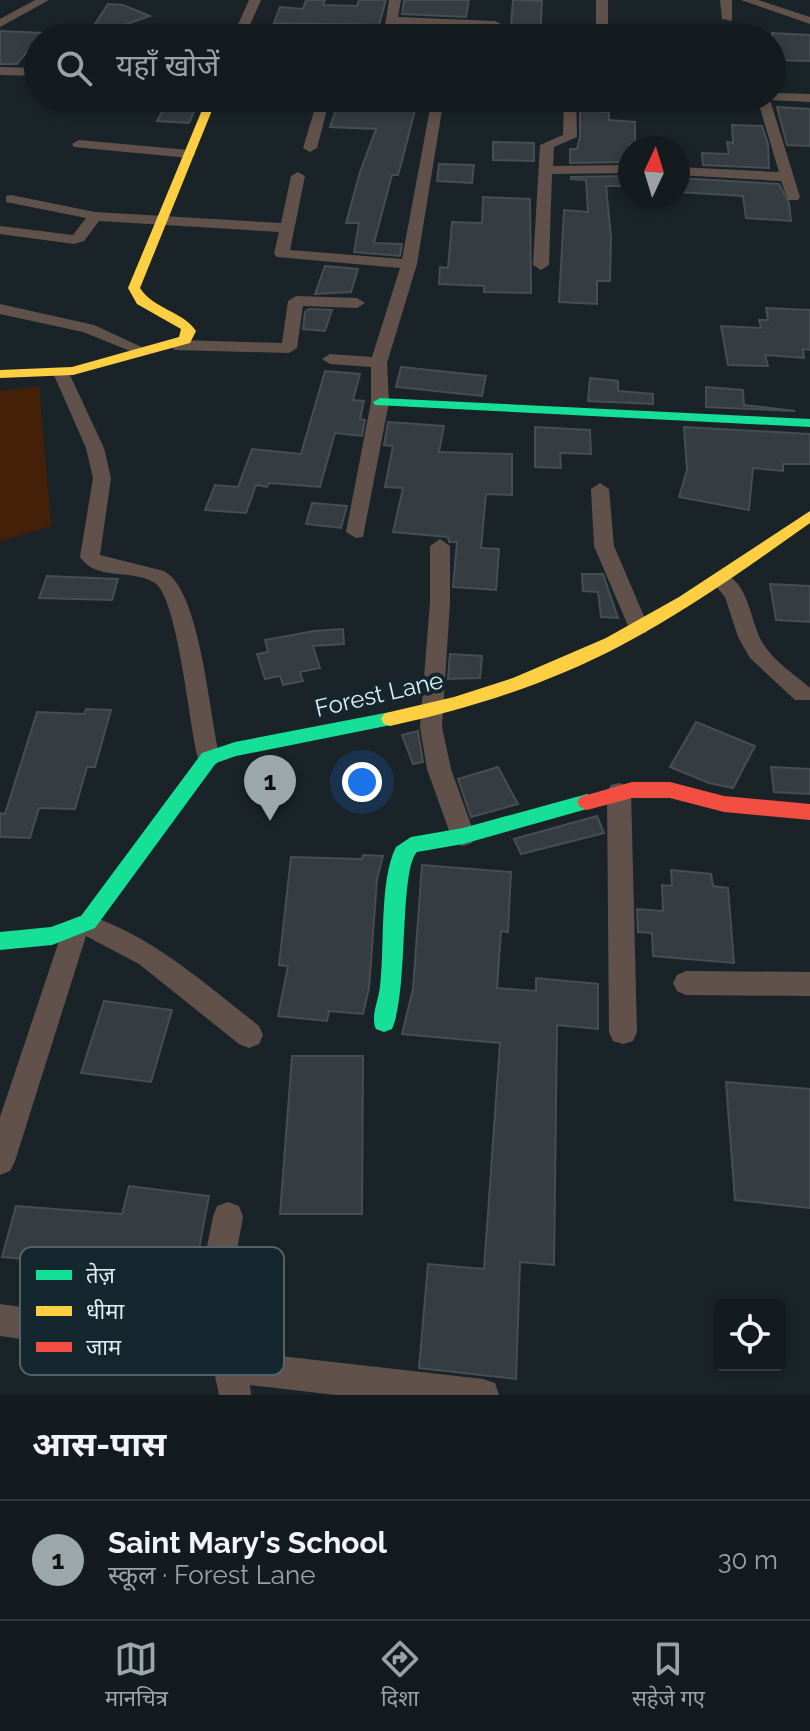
<!DOCTYPE html>
<html lang="hi">
<meta charset="utf-8">
<style>
body{margin:0;font-family:Raleway,"Noto Sans Devanagari",sans-serif;background:#1d2427;color:#f1f3f6}
.controls{position:absolute;right:24px;bottom:24px;display:grid;overflow:hidden;border-radius:8px;box-shadow:0 4px 12px #0003}
.controls button{width:72px;height:72px;display:grid;place-items:center;padding:0;border:0;border-bottom:2px solid #33393c;background:#141b1e;color:#f1f3f6;font:40px sans-serif}
.compass{position:absolute;left:618px;top:136px;width:72px;height:72px;border-radius:50%;background:#141b1e;box-shadow:0 4px 12px #0003;rotate:4deg}
.you{position:absolute;left:362px;top:782px;width:28px;height:28px;margin:-20px;border:6px solid #fff;border-radius:50%;background:#1a73e8;box-shadow:0 0 0 12px #1a73e833}
.badge{display:grid;place-items:center;width:52px;height:52px;border-radius:50%;background:#9ba7ab;color:#111;font-size:26px;font-weight:700}
.pin{position:absolute;translate:-50% -66px;filter:drop-shadow(0 2px 4px #0008)}
.pin::after{content:'';position:absolute;top:42px;width:28px;height:24px;background:inherit;clip-path:polygon(0 0,100% 0,50% 100%)}
.list{margin:0;padding:0;list-style:none}
h2{display:flex;justify-content:space-between;align-items:center;height:104px;margin:0;padding:0 32px;font-size:34px}
h2 small{font-size:26px;font-weight:400;color:#9da1a4}
.list li{display:grid;grid-template-columns:52px 1fr auto;gap:24px;align-items:center;box-sizing:border-box;height:120px;padding:0 32px;border-top:2px solid #33393c}
.list b{display:block;font-size:30px;white-space:nowrap}
.list p{margin:0;font-size:26px;white-space:nowrap;color:#9da1a4}
.list em{font-size:26px;font-style:normal;color:#9da1a4}
.icon{flex:none;width:44px;height:44px;fill:none;stroke:currentColor;stroke-width:2;stroke-linecap:round;stroke-linejoin:round}
.map{position:relative;flex:none;width:810px;height:1395px;overflow:hidden}
.search{position:absolute;background:#141b1e;box-shadow:0 4px 12px #0003;left:24px;right:24px;top:24px;height:88px;display:flex;align-items:center;gap:20px;box-sizing:border-box;padding:0 28px;border-radius:44px;color:#9da1a4;font-size:30px}
.sheet{height:224px;background:#141b1e}
nav{display:flex;justify-content:space-around;align-items:center;box-sizing:border-box;height:112px;border-top:2px solid #33393c;background:#141b1e;font-size:22px;color:#9da1a4}
nav a{display:grid;justify-items:center;gap:4px}
nav .on{color:#9ba7ab}
.map>svg:first-child{display:block}
.green{fill:#452009}
.building{fill:#353d41;stroke:#454e52;stroke-width:2}
.lines{fill:none;stroke-linecap:round;stroke-linejoin:round}
.street{fill:#60524b;fill-rule:evenodd}
.fast{fill:#16e098;fill-rule:evenodd}
.slow{fill:#ffcf43;fill-rule:evenodd}
.jam{fill:#f24e42;fill-rule:evenodd}
.labels{text-anchor:middle;dominant-baseline:central;stroke-width:8;stroke-linejoin:round;paint-order:stroke}
.street-label{font-size:24px;fill:#e1edf1;stroke:#14272e}
.key{fill:#14272e;stroke:#526268;stroke-width:2}
.key-label{font-size:22px;fill:#e1edf1}
</style>
<div class="map">
<svg width="810" height="1395" viewBox="0 0 810 1395">
<rect width="100%" height="100%" fill="#1a2428"/>
<path class="green" d="M39,386L51,526L0,541V391Z"/>
<g class="building">
<path d="M306,0H325L323,5L357,6L359,0H386L379,25L274,23L280,7L303,9Z"/>
<path d="M404,0H469L466,17L402,14Z"/>
<path d="M513,0L542,1L540,38H510Z"/>
<path d="M108,4L123,5L150,16L86,38Z"/>
<path d="M426,28L462,29L460,38H424Z"/>
<path d="M0,31L42,33L17,64H0Z"/>
<path d="M772,33L810,35V61L772,60Z"/>
<path d="M340,98H418L402,161L398,175H392L374,243L402,244L400,256L354,252L359,223H346L360,172L376,129L330,127Z"/>
<path d="M166,104L197,105L189,123L157,121Z"/>
<path d="M777,107L810,109V146L787,145Z"/>
<path d="M580,110L609,112V120L635,122V144H630V162L570,163V149H577L580,137Z"/>
<path d="M732,125L762,126L768,144L769,168L703,165L702,153L729,154L727,142L733,143Z"/>
<path d="M493,142L534,143V161L493,160Z"/>
<path d="M439,164L474,165L472,183L437,181Z"/>
<path d="M630,176V186H606L611,237L610,281H597V304L559,302L564,210L588,212L586,180L571,179V177Z"/>
<path d="M678,178L779,184L789,203L791,221L746,218L743,196L678,192Z"/>
<path d="M483,197L530,199L531,293L484,292V286L439,284L440,267L448,268L452,222L482,223Z"/>
<path d="M325,266L358,269L351,292L315,294Z"/>
<path d="M766,308L810,310V350L803,349L804,358L765,355L768,366L728,365L721,326L761,328L759,320H768Z"/>
<path d="M309,309L332,310L325,331L303,329L305,312Z"/>
<path d="M401,367L486,376L482,396L396,387Z"/>
<path d="M325,371L360,374L353,400L364,401L360,419L365,420L362,436L335,433L320,487L269,483L267,487L256,485L246,513L205,510L215,485L238,487L252,449L301,454Z"/>
<path d="M590,378L618,381V391L653,394V404L588,401Z"/>
<path d="M706,387L743,390L744,405L795,411L706,407Z"/>
<path d="M388,422L444,426L439,452L512,454V495L486,494L481,548L499,549L496,590L453,587L457,542H449L448,537L393,532L403,488L385,487L393,446L384,445Z"/>
<path d="M535,427L590,430L591,454L560,453L561,468L535,467Z"/>
<path d="M684,427L810,434V464H783V471L753,468L749,510L679,497L687,470Z"/>
<path d="M312,503L347,506L341,528L306,524Z"/>
<path d="M582,574H603L618,618L601,617L598,592L583,591Z"/>
<path d="M47,576L118,579L112,600L39,598Z"/>
<path d="M770,584L810,586V622L776,620Z"/>
<path d="M343,629L344,644L313,646L320,668L300,672L303,681L283,685L280,676L265,679L257,654L268,652L265,640L314,631Z"/>
<path d="M450,654L482,656L480,678L448,679Z"/>
<path d="M86,709L111,710L95,767H87L75,809L39,808L30,838L0,837V813L5,814L37,712L84,714Z"/>
<path d="M696,722L755,746L733,788L709,783L670,767Z"/>
<path d="M418,731L423,762L413,764L402,735Z"/>
<path d="M498,767L518,804L471,817L458,779Z"/>
<path d="M771,767L810,769V794L774,792Z"/>
<path d="M597,816L604,833L521,854L514,839Z"/>
<path d="M363,855L383,856L377,879L369,988L363,1014L329,1011L327,1021L278,1016L288,966L279,965L291,857L362,859Z"/>
<path d="M422,865L511,872L508,932L501,931L497,988L536,991V978L598,984V1029L557,1025L554,1265L520,1262L516,1379L419,1368L428,1264L484,1269L500,1043L402,1034L413,989Z"/>
<path d="M671,870L711,874L713,886L728,888L734,963L653,956L652,933L638,932L637,909L663,911L662,885L672,886Z"/>
<path d="M104,1001L172,1010L151,1082L81,1073Z"/>
<path d="M292,1056H363L362,1214H280Z"/>
<path d="M726,1082L810,1089V1208L735,1200Z"/>
<path d="M129,1186L209,1196L190,1297L106,1288L111,1266L2,1257L16,1206L122,1214Z"/>
</g>
<g class="lines">
<g class="street">
<path d="M35,0H49L0,27V19Z"/>
<path d="M249,0H261L250,25L323,28L329,31L323,34L247,32L244,38H232Z"/>
<path d="M389,0H401L398,17L495,21L501,24L495,27L397,24L395,38H383Z"/>
<path d="M596,0H608V33L655,34L661,38H596Z"/>
<path d="M720,0H732V21L722,19Z"/>
<path d="M741,0H758L810,17V24Z"/>
<path d="M0,67L38,68V76L0,75Z"/>
<path d="M772,93L810,94V102L770,100L800,197L798,200H788L781,181L678,175V167L779,172L757,98H772Z"/>
<path d="M97,98H109L102,104L97,103Z"/>
<path d="M318,98H330L317,148L310,152L303,148Z"/>
<path d="M432,98H444L417,264L387,363L389,402L363,537L356,538L346,532L371,402V367L330,364L322,359L330,354L372,357L400,268L277,257L274,254L279,232L99,221L84,241L74,244L0,234V226L73,235L86,218L6,202V196L11,195L95,212L281,223L291,176L298,172L305,176L290,250L402,259Z"/>
<path d="M564,98H576L577,137L554,147L553,166L630,165V173L552,174L549,265L541,270L533,265L540,145L563,135Z"/>
<path d="M79,140L189,150L196,154L189,158L74,147L72,144Z"/>
<path d="M296,296L357,298L365,303L357,308L303,306L297,348L289,353L175,350L167,345L175,340L282,343L288,301Z"/>
<path d="M0,304L94,325L148,350L140,355L83,332L0,314Z"/>
<path d="M61,368L69,373L104,448L111,478L100,555L164,571C201,591 209,716 220,758L217,764L209,767L201,764L198,758C189,725 178,599 155,583C132,568 97,582 80,557L93,478L86,448L53,373Z"/>
<path d="M600,483L609,489L614,546L649,628L646,633H632L629,628L594,546L591,489Z"/>
<path d="M440,539L450,546V602L442,727L451,769L475,836L472,843L463,846L454,843L451,836L427,769L420,727L430,602V546Z"/>
<path d="M720,572C751,581 749,623 764,645C775,662 794,674 810,688V700H795L750,658L738,637L725,597L710,579Z"/>
<path d="M619,783L627,785L631,792L637,1032L633,1041L623,1044L613,1041L609,1032L607,792L611,785Z"/>
<path d="M85,914C153,936 204,983 259,1026L263,1035L259,1044L249,1048L239,1044L139,964L86,936L15,1161L10,1171L0,1175V1117L63,929L67,921Z"/>
<path d="M686,971L810,972V996L686,995L677,991L673,983L677,975Z"/>
<path d="M228,1202L239,1206L243,1217L220,1341L236,1351L483,1379L495,1383L499,1395H336L250,1385L251,1395H219L215,1376L197,1363L0,1336V1304L190,1330L213,1217L217,1206Z"/>
</g>
<g class="fast">
<path d="M380,398L810,419V427L375,405L373,402Z"/>
<path d="M390,712L396,714L399,719L396,724L236,756L216,763L95,928L52,945L0,950V932L51,927L81,916L202,753L235,742Z"/>
<path d="M587,794L594,797L597,802L594,807L463,844L417,852C399,870 409,991 392,1029L384,1032L376,1029C370,1016 379,1000 380,986C385,948 379,880 396,847L411,837L463,828Z"/>
</g>
<g class="slow">
<path d="M207,98H217L140,288C153,309 183,311 196,331L190,343L73,375L0,378V370L72,367L179,337L181,329L137,304L128,288Z"/>
<path d="M810,511V523C748,567 687,611 620,646C548,684 469,709 390,726L384,724L381,719L384,714L390,712L454,697L513,678L606,638L679,597Z"/>
</g>
<path class="jam" d="M632,782H670L724,796L810,804V820L724,812L670,798H632L587,810L580,807L577,802L580,797Z"/>
</g>
<g class="labels">
<g class="street-label">
<text transform="translate(379 694) rotate(-13)">Forest Lane</text>
</g>
</g>
<rect x="20" y="1247" width="264" height="128" rx="12" class="key"/>
<rect x="36" y="1270" width="36" height="10" fill="#16e098"/>
<rect x="36" y="1306" width="36" height="10" fill="#ffcf43"/>
<rect x="36" y="1342" width="36" height="10" fill="#f24e42"/>
<g class="key-label">
<text x="86" y="1283">तेज़</text>
<text x="86" y="1319">धीमा</text>
<text x="86" y="1355">जाम</text>
</g>
</svg>
<div class="controls">
<button><svg class="icon" aria-label="locate" viewBox="0 0 24 24"><circle cx="12" cy="12" r="6"/><path d="M12 2v4M12 18v4M2 12h4M18 12h4"/></svg></button>
</div>
<svg class="compass" viewBox="-18 -18 36 36"><path d="M0-13l5 13h-10z" fill="#e53935"/><path d="M0 13l5-13h-10z" fill="#9da1a4"/></svg>
<div class="you"></div>
<div class="pin badge" style="left:270px;top:821px">1</div>
<div class="search"><svg class="icon" aria-label="search" viewBox="0 0 24 24"><circle cx="10" cy="10" r="6"/><path d="M15 15l6 6"/></svg>यहाँ खोजें</div>
</div>
<section class="sheet">
<h2>आस-पास<small></small></h2>
<ul class="list">
<li><span class="badge">1</span><div><b>Saint Mary's School</b><p>स्कूल · Forest Lane</p></div><em>30 m</em></li>
</ul>
</section>
<nav>
<a class="on"><svg class="icon" aria-label="map" viewBox="0 0 24 24"><path d="M3 6l6-2 6 2 6-2v14l-6 2-6-2-6 2zM9 4v14M15 6v14"/></svg>मानचित्र</a>
<a><svg class="icon" aria-label="directions" viewBox="0 0 24 24"><path d="M12 3l9 9-9 9-9-9zM9 14v-3h6M13 9l2 2-2 2"/></svg>दिशा</a>
<a><svg class="icon" aria-label="saved" viewBox="0 0 24 24"><path d="M7 4h10v16l-5-4-5 4z"/></svg>सहेजे गए</a>
</nav>
